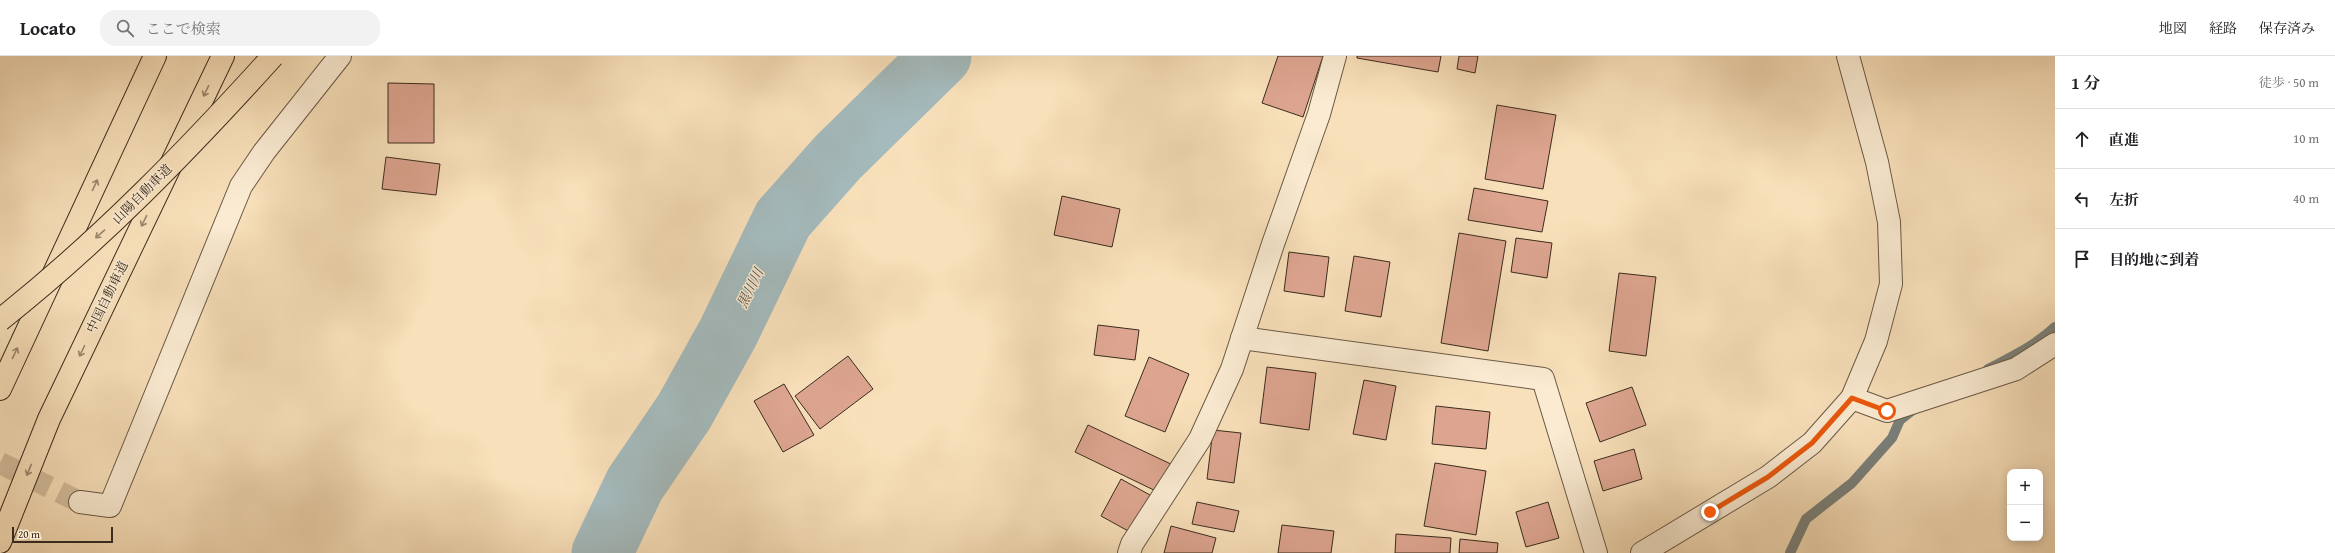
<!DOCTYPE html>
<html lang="ja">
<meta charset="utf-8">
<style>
body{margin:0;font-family:"Gentium Book Plus","Noto Serif JP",serif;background:#f2f2f2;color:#202124}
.controls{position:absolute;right:12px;bottom:12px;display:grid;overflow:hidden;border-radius:8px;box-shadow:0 2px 10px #0003}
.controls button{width:36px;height:36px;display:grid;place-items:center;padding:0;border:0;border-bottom:1px solid #e0e0e0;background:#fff;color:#202124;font:20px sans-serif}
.scale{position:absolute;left:12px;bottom:10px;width:101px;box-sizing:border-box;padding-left:4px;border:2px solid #3b2c1d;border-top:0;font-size:11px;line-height:14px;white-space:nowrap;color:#3b2c1d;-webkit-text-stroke:3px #faebd2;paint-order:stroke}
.stop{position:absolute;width:12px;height:12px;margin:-9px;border:3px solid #ea580c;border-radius:50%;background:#fff}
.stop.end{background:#ea580c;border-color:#fff;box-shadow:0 1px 4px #0008}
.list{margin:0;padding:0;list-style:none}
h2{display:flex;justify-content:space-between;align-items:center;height:52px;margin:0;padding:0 16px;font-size:17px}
h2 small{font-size:13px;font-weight:400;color:#757577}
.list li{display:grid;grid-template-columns:26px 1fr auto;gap:12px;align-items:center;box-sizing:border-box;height:60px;padding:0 16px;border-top:1px solid #e0e0e0}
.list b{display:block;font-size:15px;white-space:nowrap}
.list em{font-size:13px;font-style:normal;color:#757577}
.icon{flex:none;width:22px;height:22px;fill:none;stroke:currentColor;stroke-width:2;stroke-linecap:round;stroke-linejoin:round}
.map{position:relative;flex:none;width:2055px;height:497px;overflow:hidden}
header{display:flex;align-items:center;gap:24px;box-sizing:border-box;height:56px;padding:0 20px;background:#fff;border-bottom:1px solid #e0e0e0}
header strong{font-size:19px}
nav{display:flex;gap:22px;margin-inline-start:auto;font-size:14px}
.search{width:280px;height:36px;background:#f2f2f2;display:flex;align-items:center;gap:10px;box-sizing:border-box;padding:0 14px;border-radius:16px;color:#757577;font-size:15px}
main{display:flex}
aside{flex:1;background:#fff}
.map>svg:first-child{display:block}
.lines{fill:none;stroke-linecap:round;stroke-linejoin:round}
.stream{stroke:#7a817c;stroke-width:10}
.river{stroke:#a4babc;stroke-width:61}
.building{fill:#dda590;stroke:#3b2c1d}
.minor-tunnel{stroke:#d2bc9b;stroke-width:22;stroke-dasharray:22 11;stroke-linecap:butt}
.minor-casing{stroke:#6a5944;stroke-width:24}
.highway-casing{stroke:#3b2c1d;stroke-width:24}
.minor{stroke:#faebd2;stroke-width:22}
.highway{stroke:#f8e0ba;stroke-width:22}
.highway-bridge-casing{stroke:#3b2c1d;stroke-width:24;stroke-linecap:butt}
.highway-bridge{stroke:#f8e0ba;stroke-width:22}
.oneway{stroke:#9a866c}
.route{stroke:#ea580c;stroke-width:5}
.labels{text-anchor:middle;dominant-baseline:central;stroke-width:3;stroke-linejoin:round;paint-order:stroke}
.street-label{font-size:13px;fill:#3b2c1d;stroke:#faebd2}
.water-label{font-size:14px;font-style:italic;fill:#555045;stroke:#faebd2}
</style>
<header>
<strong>Locato</strong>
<div class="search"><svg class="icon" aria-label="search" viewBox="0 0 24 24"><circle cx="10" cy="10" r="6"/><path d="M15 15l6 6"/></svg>ここで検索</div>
<nav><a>地図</a><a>経路</a><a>保存済み</a></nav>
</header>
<main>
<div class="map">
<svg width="2055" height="497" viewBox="0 0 2055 497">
<rect width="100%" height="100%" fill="#f8e0ba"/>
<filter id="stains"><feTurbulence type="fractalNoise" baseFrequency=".005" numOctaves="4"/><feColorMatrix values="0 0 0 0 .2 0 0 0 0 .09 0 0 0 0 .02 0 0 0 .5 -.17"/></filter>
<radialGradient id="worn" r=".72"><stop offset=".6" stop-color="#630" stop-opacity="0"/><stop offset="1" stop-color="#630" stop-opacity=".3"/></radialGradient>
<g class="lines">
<g class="stream">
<path d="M1988,313C2011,301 2036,289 2055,271"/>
<path d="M1790,497L1806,463L1852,427L1892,382L1900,364L1914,353"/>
</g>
<path class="river" d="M602,497L635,428L684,356L728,277L783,163L838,101L941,0"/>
</g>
<g class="building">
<path d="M1278,0H1323L1303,61L1262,47Z"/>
<path d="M1357,0H1441L1438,16L1357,2Z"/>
<path d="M1459,0H1478L1475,17L1457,13Z"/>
<path d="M388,27L434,28V87H388Z"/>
<path d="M1497,49L1556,59L1543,133L1485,123Z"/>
<path d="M386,101L440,108L436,139L382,133Z"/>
<path d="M1474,132L1548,145L1542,176L1468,164Z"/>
<path d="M1062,140L1120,153L1112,191L1054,179Z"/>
<path d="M1459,177L1506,185L1488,295L1441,287Z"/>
<path d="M1516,182L1552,187L1547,222L1511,216Z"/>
<path d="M1289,196L1329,201L1324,241L1284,235Z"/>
<path d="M1354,200L1390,206L1381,261L1345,255Z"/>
<path d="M1619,217L1656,221L1646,300L1609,295Z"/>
<path d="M1098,269L1139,274L1135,304L1094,299Z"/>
<path d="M848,300L873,333L820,373L795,340Z"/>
<path d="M1149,301L1189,318L1165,376L1125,360Z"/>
<path d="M1267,311L1316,317L1309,374L1260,367Z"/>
<path d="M1364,324L1396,330L1386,384L1353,378Z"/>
<path d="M784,328L814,379L783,396L754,345Z"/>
<path d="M1632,331L1646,369L1600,386L1586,347Z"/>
<path d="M1436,350L1490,356L1486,393L1432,388Z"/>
<path d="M1088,369L1173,409L1160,437L1075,396Z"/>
<path d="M1213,374L1241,377L1234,427L1207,423Z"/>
<path d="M1634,393L1642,423L1603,435L1594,405Z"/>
<path d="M1435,407L1486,415L1476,479L1424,470Z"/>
<path d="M1121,423L1150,439L1130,476L1101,460Z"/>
<path d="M1197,446L1239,455L1234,476L1192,468Z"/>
<path d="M1548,446L1559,482L1526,491L1516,456Z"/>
<path d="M1282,469L1334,475L1331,497H1278Z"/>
<path d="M1171,470L1216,482L1212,497H1164Z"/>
<path d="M1396,478L1451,482L1450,497H1395Z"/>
<path d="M1460,483L1498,487L1497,497H1459Z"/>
</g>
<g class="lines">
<path class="minor-tunnel" d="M0,407L80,446"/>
<defs>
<g id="minor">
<path d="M1242,282L1543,323L1596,497"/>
<path d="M1852,342L1887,355L2016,313L2055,288"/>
<path d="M80,446L110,450L241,130L264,96L340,0"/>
<path d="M1129,497L1132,488L1200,383L1232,313L1273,188L1319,58L1335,0"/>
<path d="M1642,497L1768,421L1812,387L1852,342L1876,285L1891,228L1889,166L1877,106L1848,0"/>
</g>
<g id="highway">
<path d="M0,333L155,0"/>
<path d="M0,486L49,363L223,0"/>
</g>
</defs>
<use href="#minor" class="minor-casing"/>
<use href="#highway" class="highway-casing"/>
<use href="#minor" class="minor"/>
<use href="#highway" class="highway"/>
<defs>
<path id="highway-bridge" d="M0,264C100,185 188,94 273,0"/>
</defs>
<use href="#highway-bridge" class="highway-bridge-casing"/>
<use href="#highway-bridge" class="highway-bridge"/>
</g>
<defs><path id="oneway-shaft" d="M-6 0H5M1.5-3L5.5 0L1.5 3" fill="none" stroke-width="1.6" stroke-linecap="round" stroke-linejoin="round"/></defs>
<g class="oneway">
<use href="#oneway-shaft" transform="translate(206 35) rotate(116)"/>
<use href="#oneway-shaft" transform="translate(95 129) rotate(-65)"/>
<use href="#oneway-shaft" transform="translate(144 165) rotate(116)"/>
<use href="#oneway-shaft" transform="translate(100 178) rotate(139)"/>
<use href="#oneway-shaft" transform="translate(82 295) rotate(116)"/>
<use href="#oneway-shaft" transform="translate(15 297) rotate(-65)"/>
<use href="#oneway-shaft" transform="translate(29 414) rotate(112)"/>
</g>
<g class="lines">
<path class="route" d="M1710,456L1768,421L1812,387L1852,342L1887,355"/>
</g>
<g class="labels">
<g class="street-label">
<text transform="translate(142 138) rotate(-45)">山陽自動車道</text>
<text transform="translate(107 241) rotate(-64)">中国自動車道</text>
</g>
<g class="water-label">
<text transform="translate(750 232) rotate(-64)">黒川川</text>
</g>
</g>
<rect width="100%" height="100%" filter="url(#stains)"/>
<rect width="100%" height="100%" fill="url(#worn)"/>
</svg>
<div class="controls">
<button>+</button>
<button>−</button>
</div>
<div class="scale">20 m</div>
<div class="stop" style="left:1887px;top:355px"></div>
<div class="stop end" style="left:1710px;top:456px"></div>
</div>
<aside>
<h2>1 分<small>徒歩 · 50 m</small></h2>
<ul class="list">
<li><svg class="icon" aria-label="ahead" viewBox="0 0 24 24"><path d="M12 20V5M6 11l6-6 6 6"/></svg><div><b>直進</b></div><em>10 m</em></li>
<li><svg class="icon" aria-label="left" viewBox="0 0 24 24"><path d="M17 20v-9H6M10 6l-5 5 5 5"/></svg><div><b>左折</b></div><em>40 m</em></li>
<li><svg class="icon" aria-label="arrive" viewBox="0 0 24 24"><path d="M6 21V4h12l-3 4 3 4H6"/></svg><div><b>目的地に到着</b></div></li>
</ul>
</aside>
</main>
